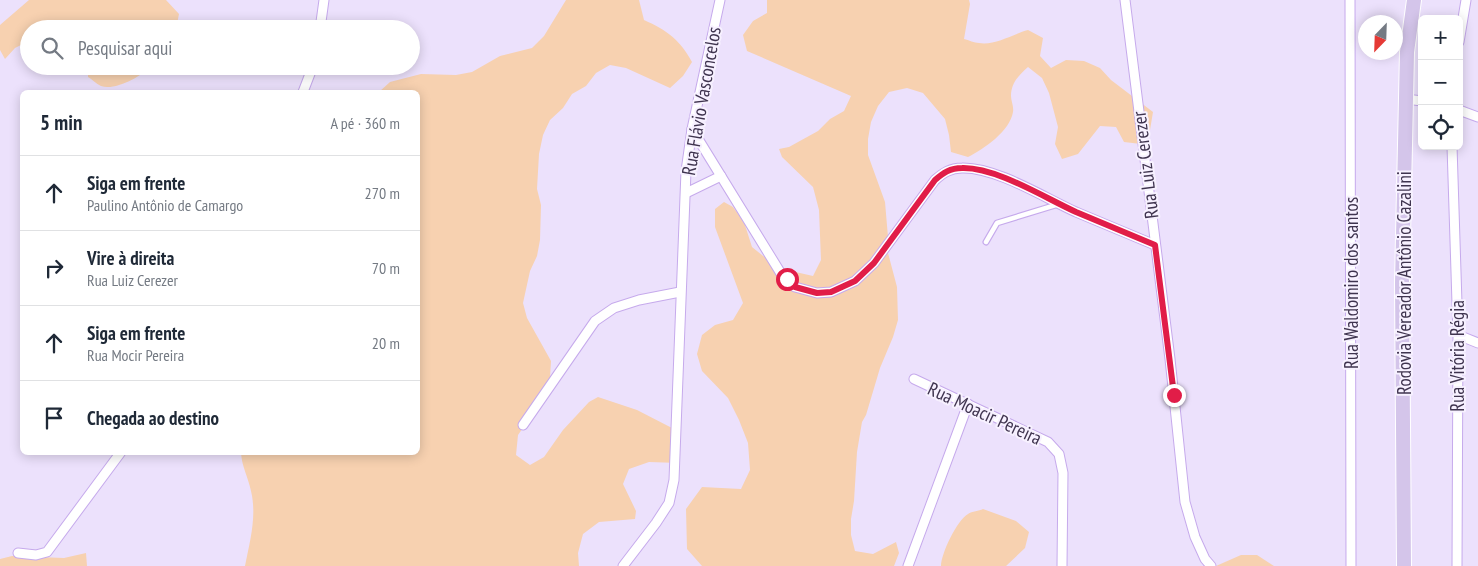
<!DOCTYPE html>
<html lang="pt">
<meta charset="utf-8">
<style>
body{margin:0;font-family:"PT Sans Narrow",sans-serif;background:#f6f6f7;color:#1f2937}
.controls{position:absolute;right:15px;top:15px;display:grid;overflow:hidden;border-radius:8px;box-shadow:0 2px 12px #0003}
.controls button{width:45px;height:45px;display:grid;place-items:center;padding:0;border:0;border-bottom:1px solid #e0e1e3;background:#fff;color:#1f2937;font:25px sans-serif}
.compass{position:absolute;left:1358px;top:15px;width:45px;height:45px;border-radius:50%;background:#fff;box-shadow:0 2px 12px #0003;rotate:203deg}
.stop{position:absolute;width:15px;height:15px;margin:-11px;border:4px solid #e11d48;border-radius:50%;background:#fff}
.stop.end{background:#e11d48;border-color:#fff;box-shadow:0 1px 5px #0008}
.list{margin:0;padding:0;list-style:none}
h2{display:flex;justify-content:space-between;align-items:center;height:65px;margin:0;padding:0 20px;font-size:21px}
h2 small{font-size:16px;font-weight:400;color:#747a83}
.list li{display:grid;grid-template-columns:32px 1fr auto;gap:15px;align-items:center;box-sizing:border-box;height:75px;padding:0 20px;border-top:1px solid #e0e1e3}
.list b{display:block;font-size:19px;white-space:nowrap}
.list p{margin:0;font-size:16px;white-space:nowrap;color:#747a83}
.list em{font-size:16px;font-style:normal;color:#747a83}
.icon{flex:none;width:28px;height:28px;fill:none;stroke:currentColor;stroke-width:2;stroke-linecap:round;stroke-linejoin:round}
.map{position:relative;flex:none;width:1478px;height:566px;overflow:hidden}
.search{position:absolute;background:#fff;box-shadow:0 2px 12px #0003;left:20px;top:20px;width:400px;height:55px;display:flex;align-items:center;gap:12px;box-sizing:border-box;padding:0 18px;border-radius:28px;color:#747a83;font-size:19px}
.panel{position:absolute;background:#fff;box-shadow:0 2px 12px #0003;left:20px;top:90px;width:400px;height:365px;border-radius:8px}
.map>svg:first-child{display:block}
.green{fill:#f7d1b0}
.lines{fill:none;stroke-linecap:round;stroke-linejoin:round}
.service-casing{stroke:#c6aaec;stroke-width:7}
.minor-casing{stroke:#c6aaec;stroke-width:11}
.primary-casing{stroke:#fff;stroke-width:16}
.service{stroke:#fff;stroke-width:4.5}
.minor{stroke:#fff;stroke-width:9}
.primary{stroke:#d4c5ea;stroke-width:14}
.route{stroke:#e11d48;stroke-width:6}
.labels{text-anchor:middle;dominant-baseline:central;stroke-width:4;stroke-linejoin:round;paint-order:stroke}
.street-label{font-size:19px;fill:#3f344f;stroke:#f7f1ff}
</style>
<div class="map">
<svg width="1478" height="566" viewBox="0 0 1478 566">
<rect width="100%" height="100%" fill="#ece1fc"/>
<g class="green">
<path d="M29,0H166L179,14L176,29H29V41L15,48L5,59L0,50V25Z"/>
<path d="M566,0H639L644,20C667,30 680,40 692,62L683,76L670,88L626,68L610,65L596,73L586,86L572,94L563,108L550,120L543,135L539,154L537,189L541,205L540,240L537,256L530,271L523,303L527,318L551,361L550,378L527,422L518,435L516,455L530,465L544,457L563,430L589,402L598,397L637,410L672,428L679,463L649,462L629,469L623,484L636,511L635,519L599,522L583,534L578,553L579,566H245C250,541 257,516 251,491C248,477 242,467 241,453L418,452V92H379L390,82L421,74L456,75L472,72L500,56L532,48L544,36Z"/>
<path d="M767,0H969L970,4L964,39C969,40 974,43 979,43C994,46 1013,34 1028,30L1043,38L1040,56L1051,68L1066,60L1084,61L1100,68L1111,80L1153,112L1150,130L1141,144L1124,142L1116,127L1100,126L1078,154L1062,159L1055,144L1058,127L1049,93L1042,78L1028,67C1019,75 1011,83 1011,96C1011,101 1014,107 1013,112C1010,131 984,149 968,157L951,152L949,135L945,119L923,93L907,88L889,92L878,106L871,122L868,139V155L885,202L888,237V253L897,287L898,320L893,337L880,368L866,415L862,422L857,452L854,501L851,519V535L855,551L873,554L896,542L899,553L894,566H702L687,549L686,509L702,487L741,489L750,470L748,443L739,420L728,398L702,371L697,354L702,335L715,325L733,320L743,303L715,227V209L724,202L733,207L744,222L752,247L778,268L813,276L821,260L819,210L813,187L782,157L779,149L789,147L818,131L830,119L844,111L851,96L747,51L743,35L753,21L767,13Z"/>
<path d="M88,66H150C142,77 114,91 101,86C96,84 92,79 88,77Z"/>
<path d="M983,509L1016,521L1029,532L1025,548L1006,566H941C941,554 957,520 968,514C972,511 979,511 983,509Z"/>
<path d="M86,553L87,566H0V559L12,556L64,558Z"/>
<path d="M1241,555H1257L1274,566H1216Z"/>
</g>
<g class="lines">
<defs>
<path id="service" d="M986,242L997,223L1059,204"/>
<g id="minor">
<path d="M1125,0L1170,359L1185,502L1195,537L1205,559L1211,566"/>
<path d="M1350,0L1351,566"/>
<path d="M320,29L324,0"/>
<path d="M1459,42L1466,0"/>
<path d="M303,92L313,66"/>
<path d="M1406,99L1422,101"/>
<path d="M1459,110L1478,117"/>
<path d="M692,129L780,272L795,287L817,293L831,292L855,281L874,263L935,180C943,173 950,168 962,168C996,167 1045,198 1076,212C1102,223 1129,234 1155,245"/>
<path d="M1452,146L1458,335L1457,566"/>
<path d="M686,193L721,176"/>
<path d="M1458,335L1478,343"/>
<path d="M914,379L1048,442L1059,454L1063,473L1062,566"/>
<path d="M523,425L595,321L614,308L639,300L680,292"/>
<path d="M18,553L36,555L47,552L121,452"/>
<path d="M623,566L656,523L669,503L674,480L686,171L692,129L720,0"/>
<path d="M908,566L968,404"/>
</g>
<path id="primary" d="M1404,566L1402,283L1407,52L1414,0"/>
</defs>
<use href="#service" class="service-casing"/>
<use href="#minor" class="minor-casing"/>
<use href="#primary" class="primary-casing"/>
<use href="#service" class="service"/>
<use href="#minor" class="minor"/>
<use href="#primary" class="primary"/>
</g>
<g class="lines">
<path class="route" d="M787,279L795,287L817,293L831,292L855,281L874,263L935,180C943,173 950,168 962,168C996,167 1045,198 1076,212C1102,223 1129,234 1155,245L1174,395"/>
</g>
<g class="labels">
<g class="street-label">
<text transform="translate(701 101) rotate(-80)">Rua Flávio Vasconcelos</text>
<text transform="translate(1145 165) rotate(-97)">Rua Luiz Cerezer</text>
<text transform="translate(1351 283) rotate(-90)">Rua Waldomiro dos santos</text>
<text transform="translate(1404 283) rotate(-90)">Rodovia Vereador Antônio Cazalini</text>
<text transform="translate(1457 356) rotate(-90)">Rua Vitória Régia</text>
<text transform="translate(985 413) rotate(25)">Rua Moacir Pereira</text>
</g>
</g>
</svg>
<div class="controls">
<button>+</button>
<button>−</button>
<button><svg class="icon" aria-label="locate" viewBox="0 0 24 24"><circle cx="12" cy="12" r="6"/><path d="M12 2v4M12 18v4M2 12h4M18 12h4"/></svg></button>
</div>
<svg class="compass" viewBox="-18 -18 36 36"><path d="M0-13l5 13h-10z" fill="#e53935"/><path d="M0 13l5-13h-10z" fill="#747a83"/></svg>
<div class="stop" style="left:787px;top:279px"></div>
<div class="stop end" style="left:1174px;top:395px"></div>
<div class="search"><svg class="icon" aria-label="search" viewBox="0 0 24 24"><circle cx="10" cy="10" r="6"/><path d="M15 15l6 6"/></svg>Pesquisar aqui</div>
<section class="panel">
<h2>5 min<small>A pé · 360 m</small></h2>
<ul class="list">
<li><svg class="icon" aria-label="ahead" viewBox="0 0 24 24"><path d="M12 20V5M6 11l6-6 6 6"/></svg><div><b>Siga em frente</b><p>Paulino Antônio de Camargo</p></div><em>270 m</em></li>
<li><svg class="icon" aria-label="right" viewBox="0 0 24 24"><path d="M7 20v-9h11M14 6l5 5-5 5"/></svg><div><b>Vire à direita</b><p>Rua Luiz Cerezer</p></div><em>70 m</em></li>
<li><svg class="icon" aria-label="ahead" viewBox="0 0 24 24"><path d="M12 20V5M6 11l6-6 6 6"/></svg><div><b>Siga em frente</b><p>Rua Mocir Pereira</p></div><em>20 m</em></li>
<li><svg class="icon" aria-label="arrive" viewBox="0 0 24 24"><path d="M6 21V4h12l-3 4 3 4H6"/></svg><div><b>Chegada ao destino</b></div></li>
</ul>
</section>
</div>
